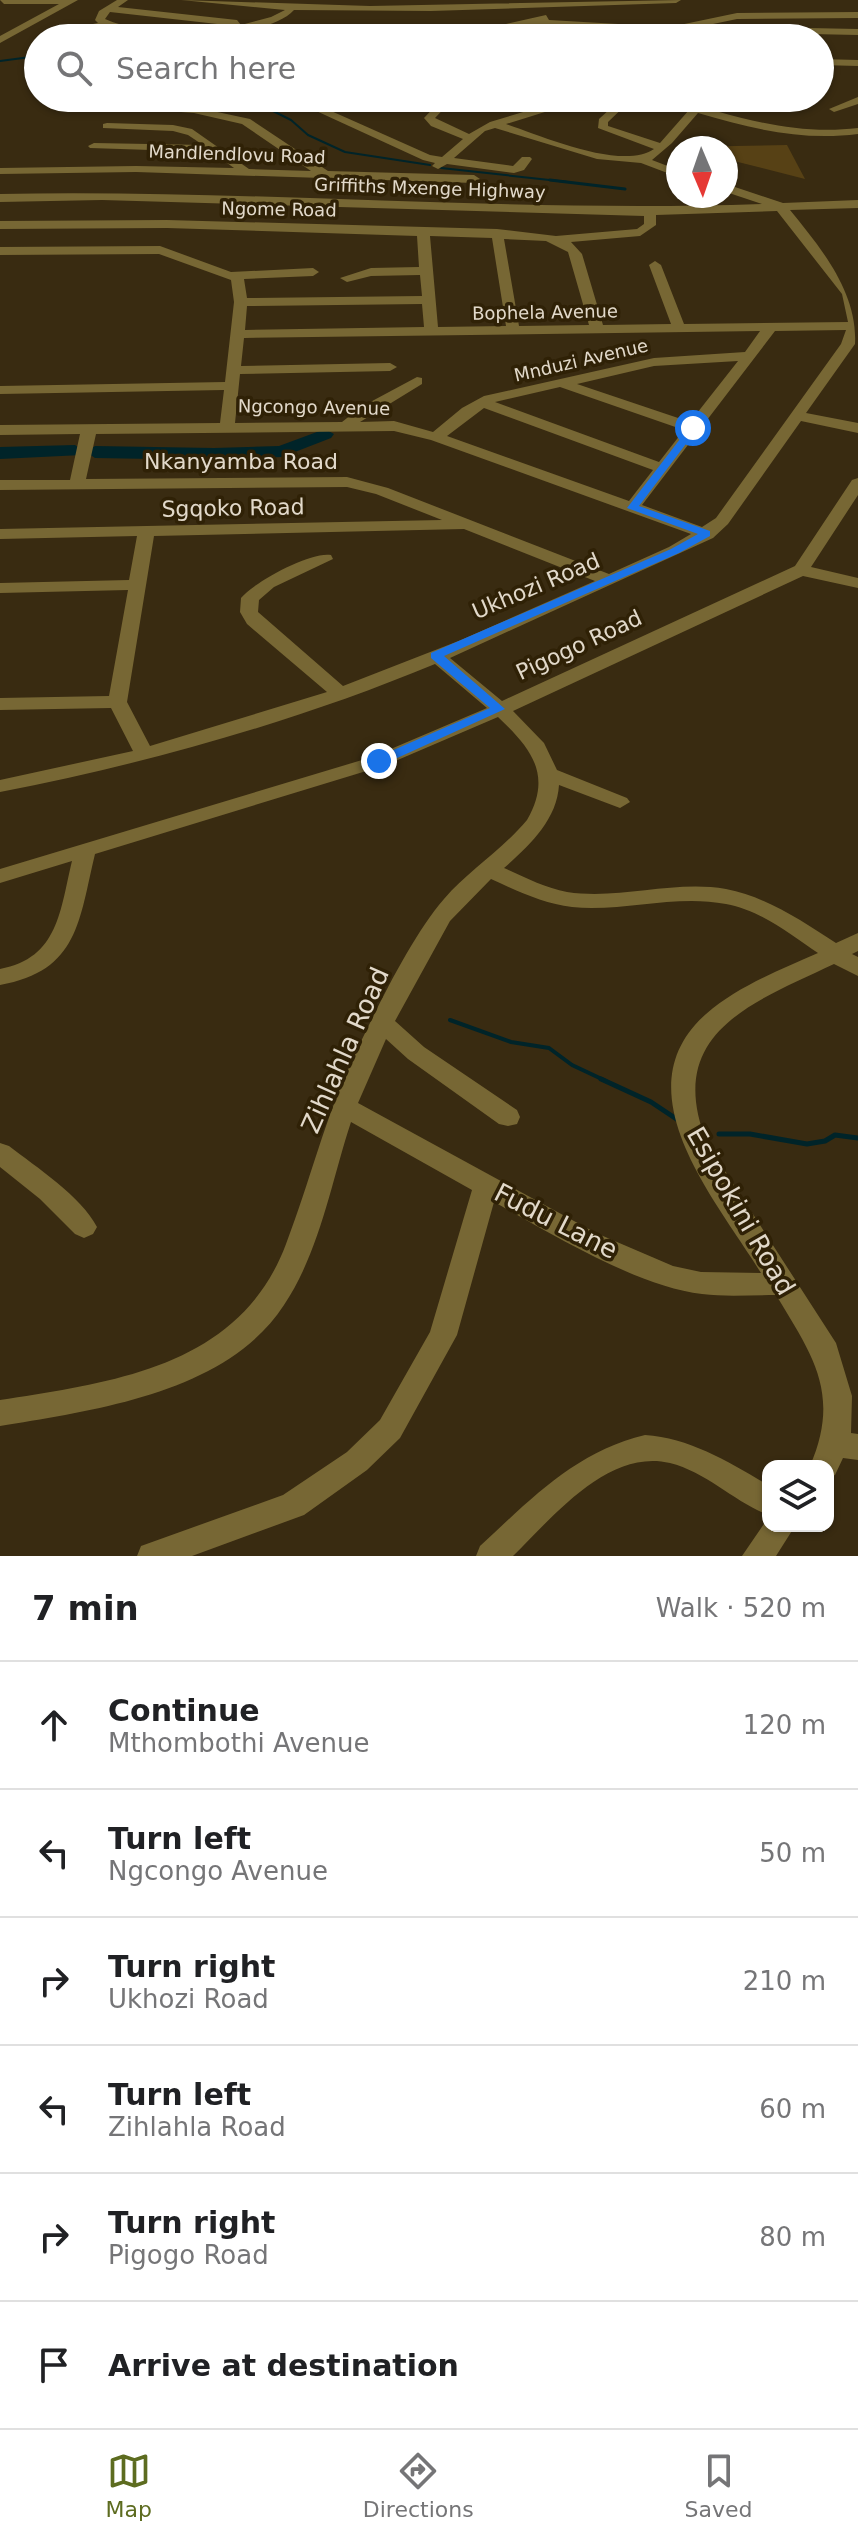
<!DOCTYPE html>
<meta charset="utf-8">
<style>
body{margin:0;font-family:"DejaVu Sans",sans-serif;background:#f2f2f2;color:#202124}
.controls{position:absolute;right:24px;bottom:24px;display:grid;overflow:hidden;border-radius:16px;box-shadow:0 2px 6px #0004}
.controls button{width:72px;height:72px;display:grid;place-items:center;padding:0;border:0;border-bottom:2px solid #e0e0e0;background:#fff;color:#202124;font:40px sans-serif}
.compass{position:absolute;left:666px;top:136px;width:72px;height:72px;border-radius:50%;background:#fff;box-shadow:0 2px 6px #0004;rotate:178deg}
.stop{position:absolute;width:24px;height:24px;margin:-18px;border:6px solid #1a73e8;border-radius:50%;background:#fff}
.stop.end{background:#1a73e8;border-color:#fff;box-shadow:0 2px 8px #0008}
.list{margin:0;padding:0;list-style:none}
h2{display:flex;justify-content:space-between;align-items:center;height:104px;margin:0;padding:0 32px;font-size:34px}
h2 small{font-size:26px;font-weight:400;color:#757577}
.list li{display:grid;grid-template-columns:52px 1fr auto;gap:24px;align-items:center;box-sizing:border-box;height:128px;padding:0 32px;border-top:2px solid #e0e0e0}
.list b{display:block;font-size:30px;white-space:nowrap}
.list p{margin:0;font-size:26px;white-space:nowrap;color:#757577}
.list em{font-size:26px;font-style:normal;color:#757577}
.icon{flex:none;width:44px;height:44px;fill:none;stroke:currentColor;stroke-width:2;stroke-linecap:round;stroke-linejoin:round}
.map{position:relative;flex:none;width:858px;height:1556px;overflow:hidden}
.search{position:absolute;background:#fff;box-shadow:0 2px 6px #0004;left:24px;right:24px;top:24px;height:88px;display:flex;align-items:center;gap:20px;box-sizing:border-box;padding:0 28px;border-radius:44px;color:#757577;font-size:30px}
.sheet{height:872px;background:#fff}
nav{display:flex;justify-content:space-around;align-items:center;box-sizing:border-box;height:112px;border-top:2px solid #e0e0e0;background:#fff;font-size:22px;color:#757577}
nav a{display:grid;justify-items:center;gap:4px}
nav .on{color:#5d6c20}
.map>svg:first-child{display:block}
.green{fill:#574115}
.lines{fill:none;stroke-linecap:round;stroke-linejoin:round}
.stream-far3{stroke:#002429;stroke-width:2}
.stream-far2{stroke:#002429;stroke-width:3}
.stream-far1{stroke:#002429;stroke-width:4}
.stream{stroke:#002429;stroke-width:5}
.river{fill:#002429;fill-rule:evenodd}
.minor{fill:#776734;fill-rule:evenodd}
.route{fill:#1a73e8}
.labels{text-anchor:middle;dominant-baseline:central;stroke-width:7;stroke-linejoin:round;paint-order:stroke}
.far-street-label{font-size:18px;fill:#e2d9ca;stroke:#2f2106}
.street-label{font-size:22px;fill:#e2d9ca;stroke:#2f2106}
.near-street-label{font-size:26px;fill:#e2d9ca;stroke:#2f2106}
</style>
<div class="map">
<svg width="858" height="1556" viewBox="0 0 858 1556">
<rect width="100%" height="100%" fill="#392b11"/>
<path class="green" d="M787,145L805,179L726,159V148L680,147Z"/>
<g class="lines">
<g class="stream-far3">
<path d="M246,38L319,30"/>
<path d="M0,61L38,56"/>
<path d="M219,98L261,105L291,120L308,135L345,152L430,165"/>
<path d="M441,168L568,182"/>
</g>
<path class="stream-far2" d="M550,180L625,189"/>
<path class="stream-far1" d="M450,1020L511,1042L549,1048L572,1065L606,1081"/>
<g class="stream">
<path d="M601,1079L651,1102L678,1120"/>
<path d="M719,1134H750L807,1144L825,1141L835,1135L858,1138"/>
</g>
<g class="river">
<path d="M325,429L334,434L331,438L282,457L214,460L95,458L86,452L95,446L214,448L279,446Z"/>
<path d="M75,445L84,451L82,455L0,459V447Z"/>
</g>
<g class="minor">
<path d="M0,0H78L0,43V36L59,4H4Z"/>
<path d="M117,0H128L118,7L237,20L241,25L271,17L285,10L181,0L370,6L681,0L676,3L431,11L294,10C268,38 180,38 142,34C130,33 117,27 106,26C93,26 85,38 71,38L88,25L98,23L95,20L99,11ZM110,12L235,26C194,33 144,36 105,19Z"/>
<path d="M858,12V18L737,19L670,33L533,24L506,30L341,38L346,35L506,24L546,15L549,20L670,27L737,13Z"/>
<path d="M808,28L858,29V35L810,34L788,38Z"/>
<path d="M820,59L858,60V66L820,65Z"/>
<path d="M858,97V104L834,112L829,109Z"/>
<path d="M288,98H302L430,155L442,157L463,139L431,126L424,118L443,98H454L435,118L469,134L490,122L540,107L542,104L538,98H549L553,104L548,111L506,124C542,136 622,171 654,149L598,128L599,119L622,98H633L608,122V126L660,143L689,110L655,98H671C733,116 792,136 858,128V134C802,141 752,129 698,113L672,143L652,160L678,170V177L641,163L597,159L495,128L485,131L454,158L513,166L522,157H530L532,159L524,170L514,173L447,164L438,169L432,166L435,163L423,160Z"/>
<path d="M120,102L194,107L250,119L328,171L474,175L480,179L474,183L136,172L0,174V168L136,166L234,168L212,152L90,148L88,146L94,143L203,145L188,135L173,131L103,128V124L107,123L173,125L192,129L249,169L311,171L242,124L194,113L116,107V103Z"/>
<path d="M726,184L783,203L858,200V208L790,210C820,247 858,292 855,344L806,413L858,423V433L801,421L728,524L713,538L450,658L502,701L795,566L852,480L858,478V495L811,567L858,578V588L803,576L513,711L544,743L557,770L627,798L630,802L620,808L559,785C557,820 529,846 504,868C524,877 545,888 567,892C620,900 673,880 726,889C767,897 802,921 836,943L858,933V951L852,954L858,957V976L834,964C752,1003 663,1033 707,1143L836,1343L852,1396L851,1433L858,1434V1460L843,1458L835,1475L828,1478V1466H810C841,1394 813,1356 776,1295C751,1295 726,1297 702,1294C638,1287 550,1233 494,1202L457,1335L400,1438L367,1470L304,1515L192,1556H137L141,1546L283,1495L347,1452L380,1420L430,1332L472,1190L351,1122C331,1183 320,1251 284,1305C227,1393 95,1410 0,1426V1400C113,1382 240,1367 286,1244C310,1182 325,1117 354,1056C376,1010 411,937 444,899C469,870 502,850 527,820C553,775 531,748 498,717L386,765L95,854C79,920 79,971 0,985V969C59,958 60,910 72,861L0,883V869L372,757L487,708L435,664C295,722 149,763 0,792V780L133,751L111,708L0,710V698L109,696L128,590L0,593V583L129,580L137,536L0,539V529L442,520L376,494L347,487L0,490V480H70L80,434L0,435V425L220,423L224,390L0,394V386L225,382L234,302L231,280L159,254L0,255V247L160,246L231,272L313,268L319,272L313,276L244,279L247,298L422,296L420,275L371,276L347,282L340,278L371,268L419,267L417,236L167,228L0,229V221L167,220L497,229L556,236L637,229L644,224V216L102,200L0,202V194C254,189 508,213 762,204L726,192ZM777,211L842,294L848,322L684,324L661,265L655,261L649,265L671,324L603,325L582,254L571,242L640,236L656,225V215ZM430,236L492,238L506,326L438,327ZM504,239L546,241L568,252L589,325L519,326ZM422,304L424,327L245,330L247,306ZM846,330L841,344L716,518L702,527L642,505L775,331ZM760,331L745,352L654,358L484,396L462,408L433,432L394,421L360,422L422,384V378L417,377L361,407L342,422L235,423L240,374L390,371L397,367L390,363L241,366L244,338ZM738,361L690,422L577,384L654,366ZM560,387L684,430L659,462L495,402ZM484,408L653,470L629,501L447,436ZM394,431L431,440L691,534L669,547L609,574L388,488L347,477L86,479L96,434ZM464,529L595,581L461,640L343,686L258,612L259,600L274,587L333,559L331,555C311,551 254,582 241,598L240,612L247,624L327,692L150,746L127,702L154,536ZM491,879C517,891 544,904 572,907C624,912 675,894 726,904C760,910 790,934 818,953C780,970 738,986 706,1014C619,1091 717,1201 761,1273L701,1272L673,1266L596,1233L358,1103L386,1039L408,1059L499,1124L508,1126L517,1124L520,1117L517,1110L424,1047L395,1021L450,921Z"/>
<path d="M0,1143L9,1146C36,1167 81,1196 97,1227L93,1234L84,1238L75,1234L40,1199L0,1167Z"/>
<path d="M645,1435C690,1438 729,1462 768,1485V1515C735,1502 706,1472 670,1463C608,1448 552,1518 513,1556H476L480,1546C531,1499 575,1452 645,1435Z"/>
<path d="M768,1518V1526H795L776,1556H742Z"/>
</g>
</g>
<path class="route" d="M690,426L698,428L639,506L710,531V536L679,553L444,656L505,709L384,764H375V758L490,708L431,658V653L671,549L698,534L627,508Z"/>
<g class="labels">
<g class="far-street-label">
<text transform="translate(237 154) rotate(2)">Mandlendlovu Road</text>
<text transform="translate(430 188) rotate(2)">Griffiths Mxenge Highway</text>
<text transform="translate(279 209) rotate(1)">Ngome Road</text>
<text transform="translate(545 312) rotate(-1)">Bophela Avenue</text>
<text transform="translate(581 360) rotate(-13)">Mnduzi Avenue</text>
<text transform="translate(314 407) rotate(1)">Ngcongo Avenue</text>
</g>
<g class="street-label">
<text x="241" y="461">Nkanyamba Road</text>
<text transform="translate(233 508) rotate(-1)">Sgqoko Road</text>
<text transform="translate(536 586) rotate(-23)">Ukhozi Road</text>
<text transform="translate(579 645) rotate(-25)">Pigogo Road</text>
</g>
<g class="near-street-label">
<text transform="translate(345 1050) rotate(-66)">Zihlahla Road</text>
<text transform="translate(741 1211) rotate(60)">Esipokini Road</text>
<text transform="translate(556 1221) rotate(27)">Fudu Lane</text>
</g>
</g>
</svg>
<div class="controls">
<button><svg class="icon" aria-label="layers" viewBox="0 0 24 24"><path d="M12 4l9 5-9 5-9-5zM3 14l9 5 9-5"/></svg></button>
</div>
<svg class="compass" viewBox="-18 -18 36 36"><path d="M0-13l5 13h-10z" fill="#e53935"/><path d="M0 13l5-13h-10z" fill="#757577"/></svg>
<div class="stop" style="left:693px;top:428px"></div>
<div class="stop end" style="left:379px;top:761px"></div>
<div class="search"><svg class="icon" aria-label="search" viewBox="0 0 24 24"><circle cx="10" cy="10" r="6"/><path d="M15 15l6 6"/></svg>Search here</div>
</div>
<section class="sheet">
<h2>7 min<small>Walk · 520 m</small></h2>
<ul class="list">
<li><svg class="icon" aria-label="ahead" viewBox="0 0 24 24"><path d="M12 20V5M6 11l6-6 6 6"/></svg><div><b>Continue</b><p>Mthombothi Avenue</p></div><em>120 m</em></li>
<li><svg class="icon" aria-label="left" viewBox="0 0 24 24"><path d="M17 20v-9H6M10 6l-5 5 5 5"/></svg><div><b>Turn left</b><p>Ngcongo Avenue</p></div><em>50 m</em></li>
<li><svg class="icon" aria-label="right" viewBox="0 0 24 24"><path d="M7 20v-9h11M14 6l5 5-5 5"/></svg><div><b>Turn right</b><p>Ukhozi Road</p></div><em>210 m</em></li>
<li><svg class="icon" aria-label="left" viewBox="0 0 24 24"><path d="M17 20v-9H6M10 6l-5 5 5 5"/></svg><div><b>Turn left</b><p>Zihlahla Road</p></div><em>60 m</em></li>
<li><svg class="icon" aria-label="right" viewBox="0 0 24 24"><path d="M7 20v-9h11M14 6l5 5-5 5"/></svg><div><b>Turn right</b><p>Pigogo Road</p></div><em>80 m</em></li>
<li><svg class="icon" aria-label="arrive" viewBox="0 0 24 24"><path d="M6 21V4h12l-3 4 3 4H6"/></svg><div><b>Arrive at destination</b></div></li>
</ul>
</section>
<nav>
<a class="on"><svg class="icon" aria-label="map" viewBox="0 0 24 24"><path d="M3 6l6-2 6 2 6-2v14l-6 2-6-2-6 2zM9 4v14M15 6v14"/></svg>Map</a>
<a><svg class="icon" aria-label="directions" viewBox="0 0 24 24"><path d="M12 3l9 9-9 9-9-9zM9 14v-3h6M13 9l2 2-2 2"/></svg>Directions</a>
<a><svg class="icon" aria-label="saved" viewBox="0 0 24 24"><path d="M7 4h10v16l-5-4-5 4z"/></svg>Saved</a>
</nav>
